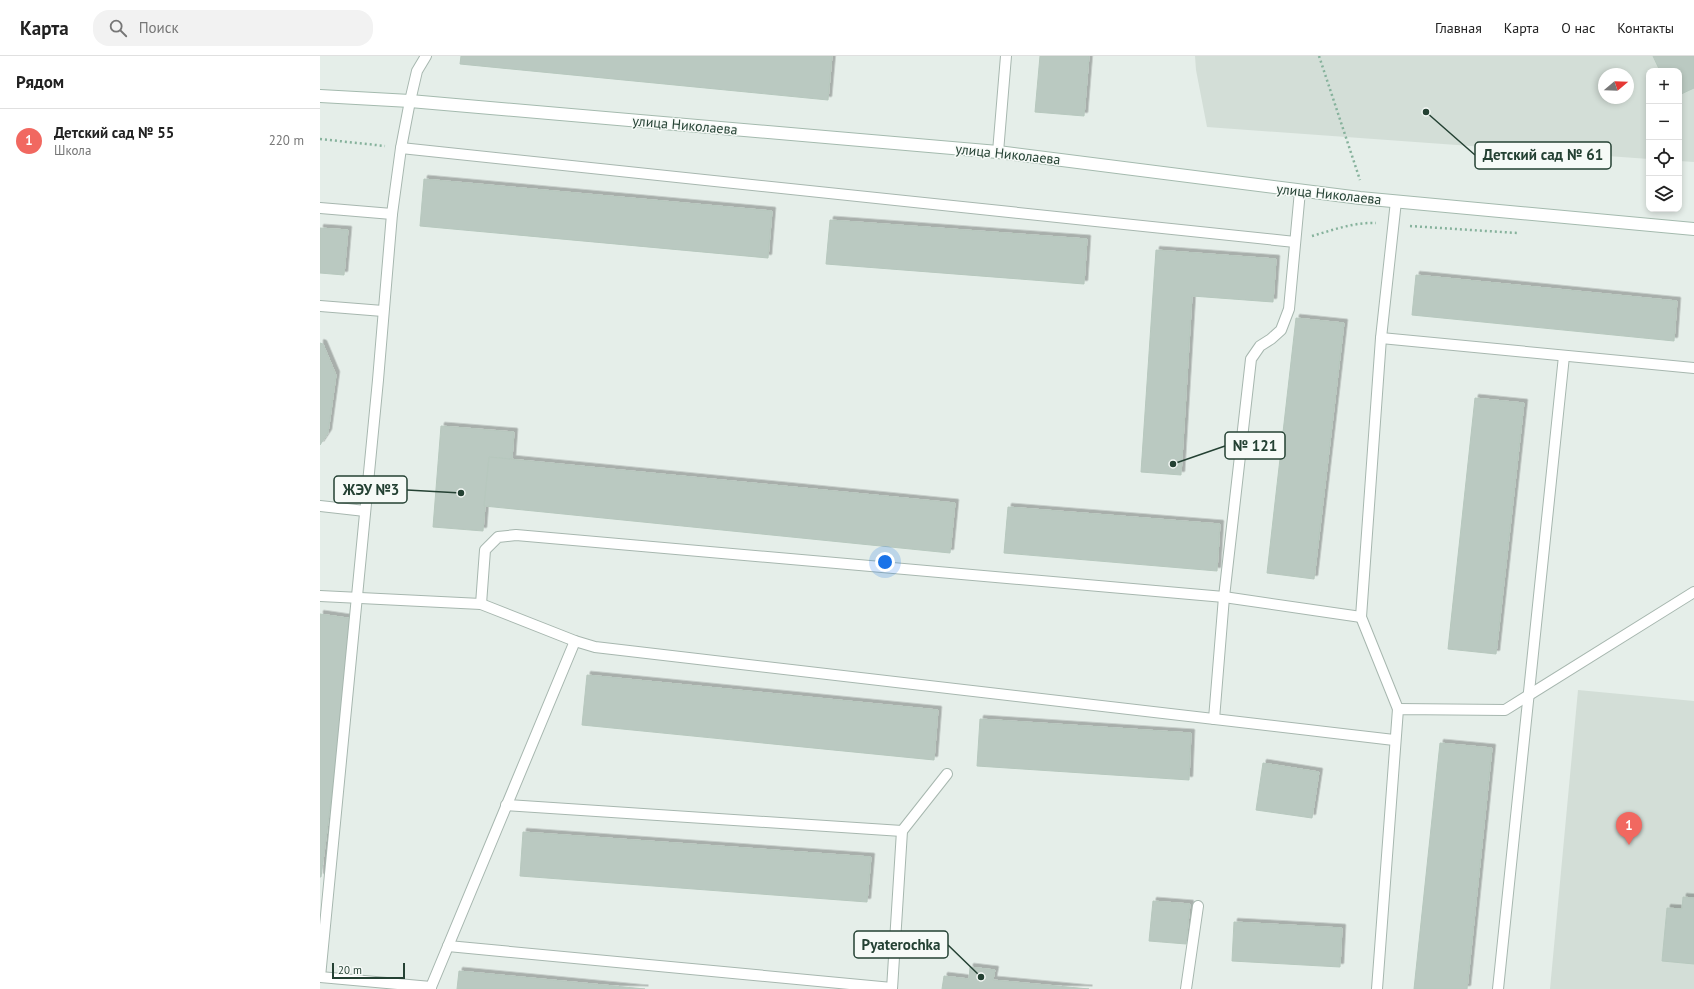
<!DOCTYPE html>
<html lang="ru">
<meta charset="utf-8">
<style>
body{margin:0;font-family:"PT Sans",sans-serif;background:#f2f2f2;color:#222}
.controls{position:absolute;right:12px;top:12px;display:grid;overflow:hidden;border-radius:8px;box-shadow:0 2px 6px #0003}
.controls button{width:36px;height:36px;display:grid;place-items:center;padding:0;border:0;border-bottom:1px solid #e0e0e0;background:#fff;color:#222;font:20px sans-serif}
.compass{position:absolute;left:1278px;top:12px;width:36px;height:36px;border-radius:50%;background:#fff;box-shadow:0 2px 6px #0003;rotate:71deg}
.scale{position:absolute;left:12px;bottom:10px;width:73px;box-sizing:border-box;padding-left:4px;border:2px solid #244133;border-top:0;font-size:11px;line-height:14px;white-space:nowrap;color:#244133;-webkit-text-stroke:3px #f6faf7;paint-order:stroke}
.you{position:absolute;left:565px;top:506px;width:14px;height:14px;margin:-10px;border:3px solid #fff;border-radius:50%;background:#1a73e8;box-shadow:0 0 0 6px #1a73e833}
.badge{display:grid;place-items:center;width:26px;height:26px;border-radius:50%;background:#f16860;color:#fff;font-size:13px;font-weight:700}
.pin{position:absolute;translate:-50% -33px;filter:drop-shadow(0 1px 2px #0008)}
.pin::after{content:'';position:absolute;top:21px;width:14px;height:12px;background:inherit;clip-path:polygon(0 0,100% 0,50% 100%)}
.list{margin:0;padding:0;list-style:none}
h2{display:flex;justify-content:space-between;align-items:center;height:52px;margin:0;padding:0 16px;font-size:17px}
h2 small{font-size:13px;font-weight:400;color:#767676}
.list li{display:grid;grid-template-columns:26px 1fr auto;gap:12px;align-items:center;box-sizing:border-box;height:64px;padding:0 16px;border-top:1px solid #e0e0e0}
.list b{display:block;font-size:15px;white-space:nowrap}
.list p{margin:0;font-size:13px;white-space:nowrap;color:#767676}
.list em{font-size:13px;font-style:normal;color:#767676}
.icon{flex:none;width:22px;height:22px;fill:none;stroke:currentColor;stroke-width:2;stroke-linecap:round;stroke-linejoin:round}
.map{position:relative;flex:none;width:1374px;height:933px;overflow:hidden}
header{display:flex;align-items:center;gap:24px;box-sizing:border-box;height:56px;padding:0 20px;background:#fff;border-bottom:1px solid #e0e0e0}
header strong{font-size:19px}
nav{display:flex;gap:22px;margin-inline-start:auto;font-size:14px}
.search{width:280px;height:36px;background:#f2f2f2;display:flex;align-items:center;gap:10px;box-sizing:border-box;padding:0 14px;border-radius:16px;color:#767676;font-size:15px}
main{display:flex}
aside{flex:1;background:#fff}
.map>svg:first-child{display:block}
.built{fill:#d3ded7;fill-rule:evenodd}
.building{fill:#bac9c1;stroke:#b7c8be;filter:url(#shadow)}
.lines{fill:none;stroke-linecap:round;stroke-linejoin:round}
.service-casing{stroke:#a7b7af;stroke-width:12}
.secondary-casing{stroke:#a4baae;stroke-width:14}
.path{stroke:#86b29c;stroke-width:2.5;stroke-dasharray:2 3;stroke-linecap:butt}
.service{stroke:#fff;stroke-width:10}
.secondary{stroke:#fff;stroke-width:12}
.labels{text-anchor:middle;dominant-baseline:central;stroke-width:3;stroke-linejoin:round;paint-order:stroke}
.street-label{font-size:14px;fill:#244133;stroke:#f6faf7}
.leader{fill:none;stroke:#244133;stroke-width:1.5}
.callout-dot{fill:#244133;stroke:#f6faf7;stroke-width:1.5}
.callout{fill:#f6faf7;stroke:#244133;stroke-width:1.5}
.callout-label{font-size:15px;text-anchor:middle;font-weight:bold;fill:#244133}
</style>
<header>
<strong>Карта</strong>
<div class="search"><svg class="icon" aria-label="search" viewBox="0 0 24 24"><circle cx="10" cy="10" r="6"/><path d="M15 15l6 6"/></svg>Поиск</div>
<nav><a>Главная</a><a>Карта</a><a>О нас</a><a>Контакты</a></nav>
</header>
<main>
<aside>
<h2>Рядом<small></small></h2>
<ul class="list">
<li><span class="badge">1</span><div><b>Детский сад № 55</b><p>Школа</p></div><em>220 m</em></li>
</ul>
</aside>
<div class="map">
<svg width="1374" height="933" viewBox="0 0 1374 933">
<defs>
<filter id="shadow"><feDropShadow dx="3.5" dy="-3.5" stdDeviation="0" flood-color="#0004"/></filter>
</defs>
<rect width="100%" height="100%" fill="#e5eee9"/>
<g class="built">
<path d="M875,0H1374V106L1359,105V15H1329V103L887,71L876,14ZM1284,18H1308V42H1284Z"/>
<path d="M1258,634L1374,645V933H1230Z"/>
</g>
<g class="building">
<path d="M141,0H512L508,44L140,8Z"/>
<path d="M720,0H769L764,60L715,56Z"/>
<path d="M1333,0H1374V32L1359,39V15H1340Z"/>
<path d="M104,123L452,155L448,202L100,170Z"/>
<path d="M510,164L767,183L764,228L506,208Z"/>
<path d="M0,172L28,174L24,219L0,217Z"/>
<path d="M836,194L956,203L953,246L872,240L861,419L821,416Z"/>
<path d="M1096,219L1357,245L1354,285L1092,259Z"/>
<path d="M976,262L1024,267L994,523L947,517Z"/>
<path d="M0,287L3,288L16,319L8,377L0,389Z"/>
<path d="M1155,342L1204,347L1176,598L1128,593Z"/>
<path d="M121,370L194,376L192,403L169,401L163,475L113,471Z"/>
<path d="M169,401L635,447L630,497L164,450Z"/>
<path d="M688,451L900,468L897,515L684,497Z"/>
<path d="M0,558L34,563L1,821H0Z"/>
<path d="M267,619L618,654L614,704L262,669Z"/>
<path d="M660,663L871,677L869,724L657,710Z"/>
<path d="M1120,687L1172,692L1147,933H1094Z"/>
<path d="M943,707L999,716L992,762L936,754Z"/>
<path d="M203,776L551,801L547,846L200,820Z"/>
<path d="M1363,841L1374,842V908L1342,905L1347,852L1362,853Z"/>
<path d="M833,845L870,848L866,888L829,885Z"/>
<path d="M914,866L1022,872L1020,911L912,905Z"/>
<path d="M650,911L675,914L673,924L769,933H622L624,920L649,923Z"/>
<path d="M139,915L325,933H137Z"/>
</g>
<g class="lines">
<defs>
<g id="service">
<path d="M81,92L975,186"/>
<path d="M678,96L686,0"/>
<path d="M1076,145L1061,282L1041,561L1078,653"/>
<path d="M0,152L72,158"/>
<path d="M0,250L63,255"/>
<path d="M1061,282L1374,312"/>
<path d="M0,450L45,455"/>
<path d="M0,540L161,548L255,585L275,591L1074,684"/>
<path d="M161,548L165,494L178,481L196,479L904,541L1041,561"/>
<path d="M894,663L904,541L931,303L940,290L951,283L961,274L969,253L980,135"/>
<path d="M186,749L582,775"/>
<path d="M128,890L572,932"/>
<path d="M0,921L58,324L72,158L81,92L90,45L97,15L106,0"/>
<path d="M0,921L111,931V933"/>
<path d="M111,931L255,585"/>
<path d="M572,933L582,775L627,718"/>
<path d="M866,933L878,850"/>
<path d="M1057,933L1078,653L1185,654L1374,536"/>
<path d="M1178,933L1244,300"/>
</g>
<path id="secondary" d="M0,40L90,45L678,96L1040,142L1374,173"/>
</defs>
<use href="#service" class="service-casing"/>
<use href="#secondary" class="secondary-casing"/>
<g class="path">
<path d="M999,0L1040,124"/>
<path d="M0,83L65,90"/>
<path d="M1090,170L1197,177"/>
<path d="M992,180C1013,174 1034,166 1056,167"/>
</g>
<use href="#service" class="service"/>
<use href="#secondary" class="secondary"/>
</g>
<g class="labels">
<g class="street-label">
<text transform="translate(365 69) rotate(5)">улица Николаева</text>
<text transform="translate(688 98) rotate(6)">улица Николаева</text>
<text transform="translate(1009 138) rotate(6)">улица Николаева</text>
</g>
</g>
<path class="leader" d="M1106 56L1155 99M853 408L905 390M141 437L87 434M661 921L628 889"/>
<g class="callout-dot">
<circle cx="1106" cy="56" r="4"/>
<circle cx="853" cy="408" r="4"/>
<circle cx="141" cy="437" r="4"/>
<circle cx="661" cy="921" r="4"/>
</g>
<g class="callout">
<rect x="1155" y="86" width="136" height="27" rx="4"/>
<rect x="905" y="376" width="60" height="27" rx="4"/>
<rect x="14" y="420" width="73" height="27" rx="4"/>
<rect x="534" y="875" width="94" height="27" rx="4"/>
</g>
<g class="callout-label">
<text x="1223" y="104">Детский сад № 61</text>
<text x="935" y="395">№ 121</text>
<text x="51" y="439">ЖЭУ №3</text>
<text x="581" y="894">Pyaterochka</text>
</g>
</svg>
<div class="controls">
<button>+</button>
<button>−</button>
<button><svg class="icon" aria-label="locate" viewBox="0 0 24 24"><circle cx="12" cy="12" r="6"/><path d="M12 2v4M12 18v4M2 12h4M18 12h4"/></svg></button>
<button><svg class="icon" aria-label="layers" viewBox="0 0 24 24"><path d="M12 4l9 5-9 5-9-5zM3 14l9 5 9-5"/></svg></button>
</div>
<svg class="compass" viewBox="-18 -18 36 36"><path d="M0-13l5 13h-10z" fill="#e53935"/><path d="M0 13l5-13h-10z" fill="#767676"/></svg>
<div class="scale">20 m</div>
<div class="you"></div>
<div class="pin badge" style="left:1309px;top:789px">1</div>
</div>
</main>
